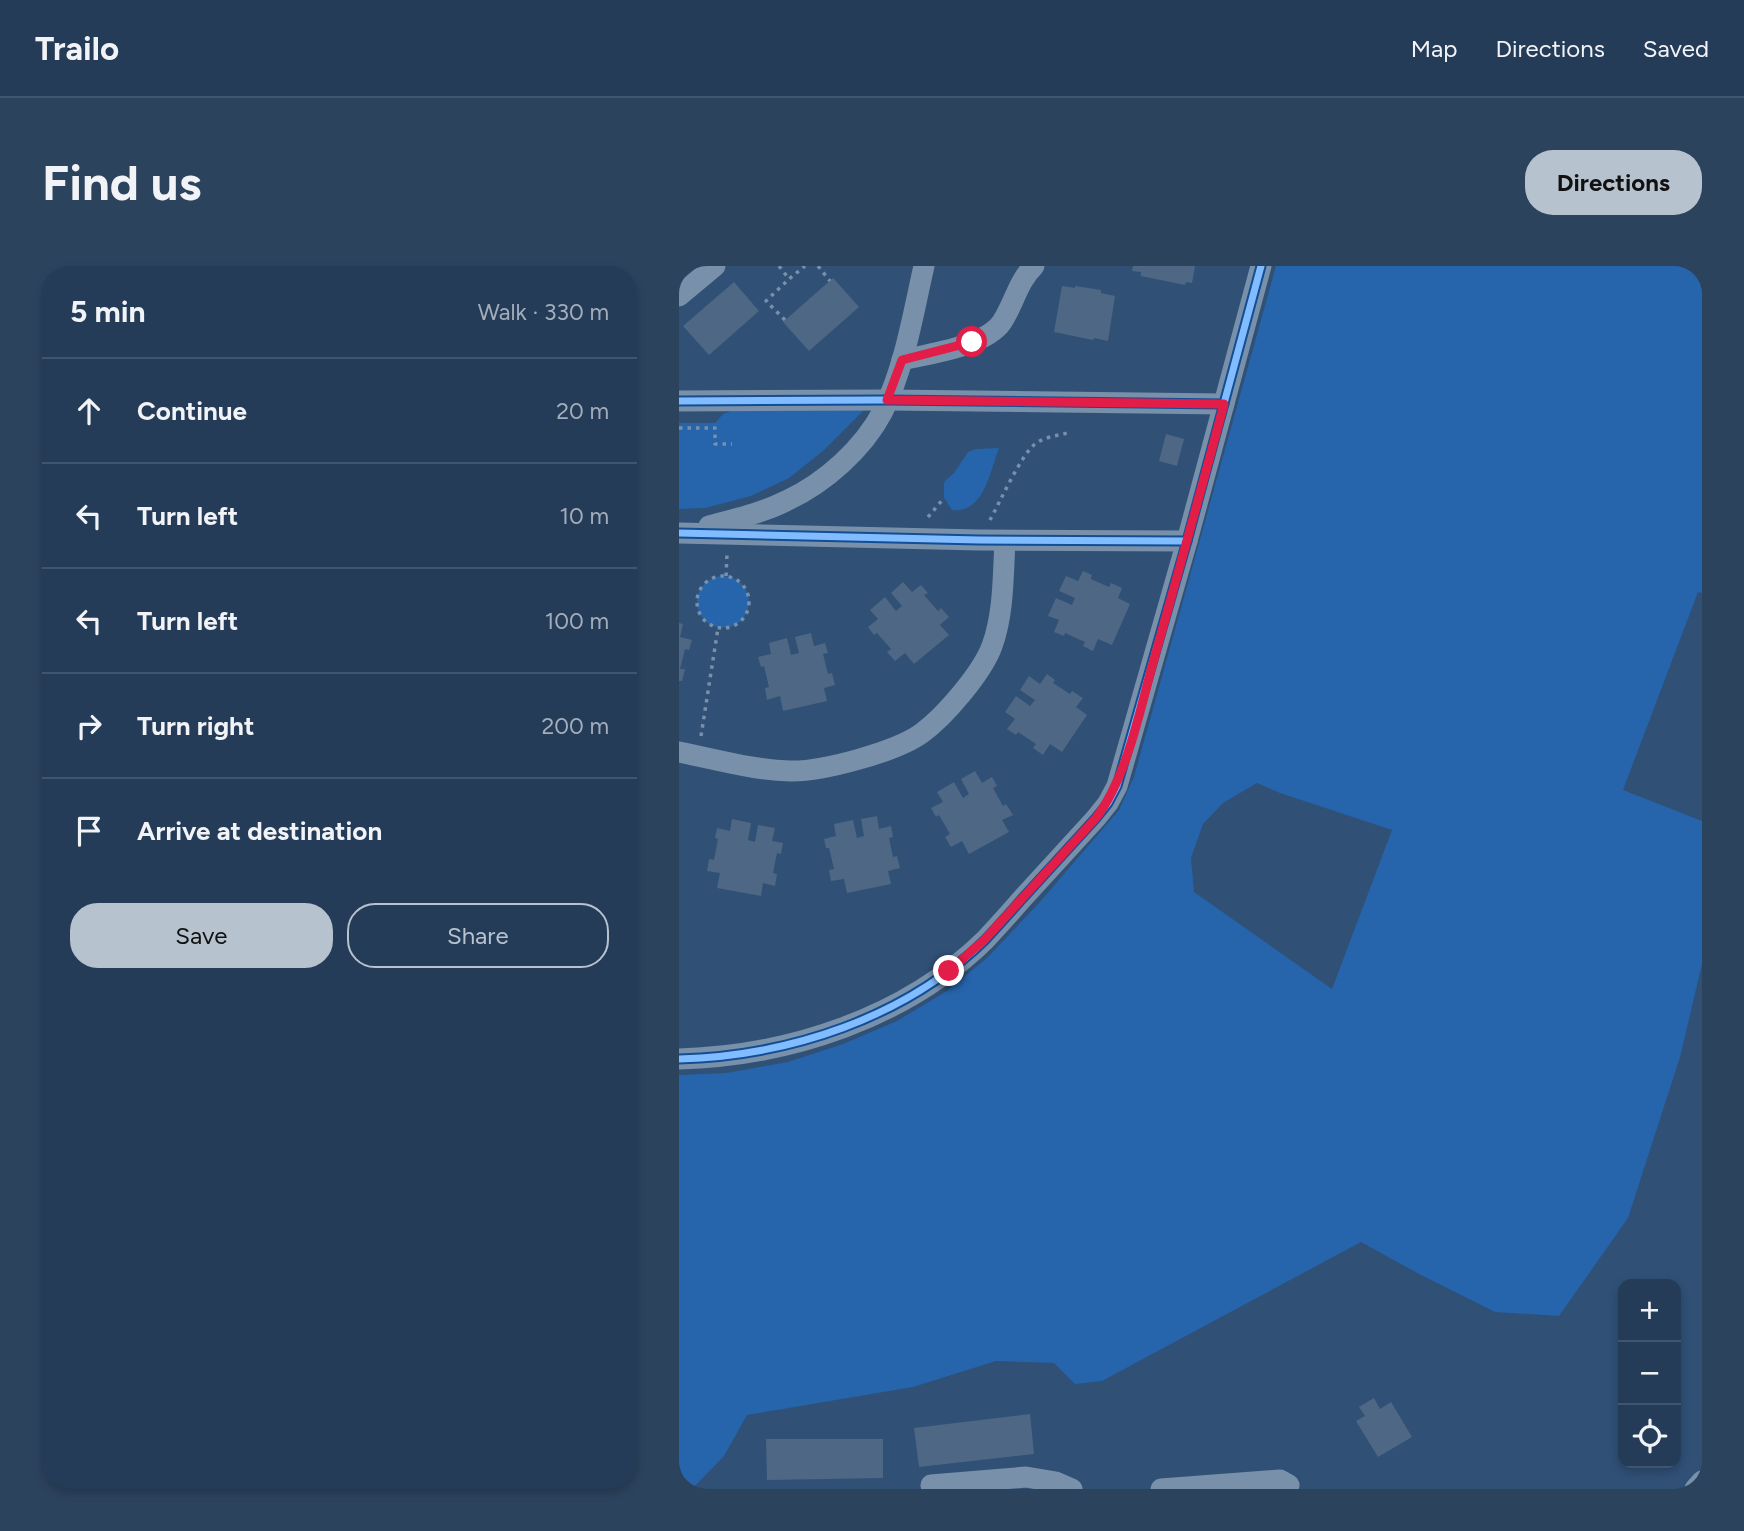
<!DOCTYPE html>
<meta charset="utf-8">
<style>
body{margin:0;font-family:Figtree,sans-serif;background:#2c435e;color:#f1f3f6}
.controls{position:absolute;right:21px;bottom:21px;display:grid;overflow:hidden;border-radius:14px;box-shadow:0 4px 10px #0003}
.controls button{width:63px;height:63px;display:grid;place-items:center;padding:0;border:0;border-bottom:2px solid #41566e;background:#243c58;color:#f1f3f6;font:35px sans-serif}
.stop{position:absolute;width:21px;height:21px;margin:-16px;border:5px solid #e11d48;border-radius:50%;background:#fff}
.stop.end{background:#e11d48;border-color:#fff;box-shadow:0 2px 7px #0008}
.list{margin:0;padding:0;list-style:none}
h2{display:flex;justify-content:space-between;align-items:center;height:91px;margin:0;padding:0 28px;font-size:30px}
h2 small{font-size:23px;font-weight:400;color:#a3adba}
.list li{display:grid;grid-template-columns:46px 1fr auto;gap:21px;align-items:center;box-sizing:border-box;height:105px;padding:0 28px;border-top:2px solid #41566e}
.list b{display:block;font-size:26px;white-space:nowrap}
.list em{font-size:23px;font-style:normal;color:#a3adba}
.actions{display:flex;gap:14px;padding:21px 28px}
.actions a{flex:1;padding:16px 0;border:2px solid #b7c2cf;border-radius:28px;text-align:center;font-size:24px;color:#b7c2cf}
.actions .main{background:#b7c2cf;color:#111}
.icon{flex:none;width:38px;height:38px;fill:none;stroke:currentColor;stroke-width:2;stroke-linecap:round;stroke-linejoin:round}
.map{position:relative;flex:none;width:1023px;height:1223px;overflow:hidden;border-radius:28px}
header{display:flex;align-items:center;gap:42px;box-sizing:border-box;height:98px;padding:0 35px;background:#243c58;border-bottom:2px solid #41566e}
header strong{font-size:33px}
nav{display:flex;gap:38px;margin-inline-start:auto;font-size:24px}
.intro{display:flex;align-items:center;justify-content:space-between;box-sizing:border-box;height:168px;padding:0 42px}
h1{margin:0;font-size:49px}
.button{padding:18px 32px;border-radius:28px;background:#b7c2cf;color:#111;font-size:24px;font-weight:700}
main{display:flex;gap:42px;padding:0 42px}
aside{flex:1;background:#243c58;border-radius:28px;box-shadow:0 4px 10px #0003}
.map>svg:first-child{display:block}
.green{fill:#2664ab;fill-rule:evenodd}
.building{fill:#4e6785}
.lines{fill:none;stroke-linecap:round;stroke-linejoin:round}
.path{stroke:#7890a9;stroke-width:3.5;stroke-dasharray:3.5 5;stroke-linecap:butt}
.minor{stroke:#7890a9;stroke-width:21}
.cycleway-casing{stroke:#134d93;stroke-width:11}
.cycleway{stroke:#80bcff;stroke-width:7}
.route{stroke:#e11d48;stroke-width:9}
</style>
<header>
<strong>Trailo</strong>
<nav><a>Map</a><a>Directions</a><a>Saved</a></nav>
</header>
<div class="intro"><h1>Find us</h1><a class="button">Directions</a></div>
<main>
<aside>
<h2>5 min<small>Walk · 330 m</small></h2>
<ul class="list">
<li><svg class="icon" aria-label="ahead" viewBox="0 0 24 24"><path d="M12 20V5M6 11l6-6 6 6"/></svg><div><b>Continue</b></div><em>20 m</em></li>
<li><svg class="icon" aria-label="left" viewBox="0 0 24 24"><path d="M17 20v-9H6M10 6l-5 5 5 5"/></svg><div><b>Turn left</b></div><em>10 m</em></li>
<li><svg class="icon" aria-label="left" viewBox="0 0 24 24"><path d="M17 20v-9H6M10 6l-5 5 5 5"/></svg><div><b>Turn left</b></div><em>100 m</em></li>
<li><svg class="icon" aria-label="right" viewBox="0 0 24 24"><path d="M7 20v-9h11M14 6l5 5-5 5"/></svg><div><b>Turn right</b></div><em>200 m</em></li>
<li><svg class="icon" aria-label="arrive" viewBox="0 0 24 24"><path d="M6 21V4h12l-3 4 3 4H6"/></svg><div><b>Arrive at destination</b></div></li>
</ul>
<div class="actions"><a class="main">Save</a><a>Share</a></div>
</aside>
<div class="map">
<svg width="1023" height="1223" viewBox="0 0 1023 1223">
<rect width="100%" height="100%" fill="#305076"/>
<g class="green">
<path d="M597,0H1023V327L1019,326L944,524L1023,555V698L1001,791L949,952L880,1050L816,1046L740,1008L682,976L423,1115L396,1118L375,1097L317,1095L234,1121L68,1149L45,1190L13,1223H0V809L47,807L109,796L164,778L218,755L268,725L309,691L360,637L440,544L455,511ZM578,517L601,527L713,564L653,723L515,626L512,592L524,558L544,537Z"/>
<path d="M185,144L145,184L110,212L72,230L26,242L0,243V157H36L44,148L52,145Z"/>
<path d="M320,182C311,205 305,248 273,244L265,232V217L266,215L275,207L289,186L297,183Z"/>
<circle cx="44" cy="336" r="26"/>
</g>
<g class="building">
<path d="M454,0H516L513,17L507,16L506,19L462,10V6L453,5Z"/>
<path d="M154,12L180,41L130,85L104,56Z"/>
<path d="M55,16L80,45L30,89L4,60Z"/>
<path d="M383,20L396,22V20L422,24V27L436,30L429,75L415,72L414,74L375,66Z"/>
<path d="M487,168L505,173L498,200L480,195Z"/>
<path d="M404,305L413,309L412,313L430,321L432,317L443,322L439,332L451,338L433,379L419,373L414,385L404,380L406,376L386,367L385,370L375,366L380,354L369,350L377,332L393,339L396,332L380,325L387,310L399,315Z"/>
<path d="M224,316L233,326L242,319L249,327L245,329L259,345L262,342L270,351L261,359L270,369L235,398L226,387L216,395L208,386L212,383L198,367L195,369L189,361L199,353L191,344L206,331L217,345L223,340L212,327Z"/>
<path d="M0,357L4,358L1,371L13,374L10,384L6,383L1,403H6L3,415H0Z"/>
<path d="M132,367L135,380L146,377L149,387L144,388L149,408L153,407L156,419L145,422L148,435L104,445L101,430L88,434L86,422L90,421L85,400L82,401L79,391L92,388L90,377L108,372L112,389L120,387L116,371Z"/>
<path d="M368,408L376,414L374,417L391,428L393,425L404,432L397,441L408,449L383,486L371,478L364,489L354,482L357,478L339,466L337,469L328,463L336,453L326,446L337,430L351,440L356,434L341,424L350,410L361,418Z"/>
<path d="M296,505L303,517L313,511L318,520L314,522L324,540L327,538L334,549L323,554L330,566L290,588L283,575L272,581L266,571L271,568L260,549L257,551L252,542L264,536L258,526L275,516L284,532L290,528L282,513Z"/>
<path d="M198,550L200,563L212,560L214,571L210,572L214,591L218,590L221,602L209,605L212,618L168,627L165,613L152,615L150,604L155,603L150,582H147L145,573L157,570L155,558L174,554L178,572L185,570L182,553Z"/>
<path d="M53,553L72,557L69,574L76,576L79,559L96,562L93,575L104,577L102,588L98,587L94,607L98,608L96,620L84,617L82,630L38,622L41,607L28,605L30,593L35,594L39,573L36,572L38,562L51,565Z"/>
<path d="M695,1132L701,1143L712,1136L733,1171L699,1191L677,1155L686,1150L680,1141Z"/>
<path d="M351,1148L355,1188L240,1201L235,1162Z"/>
<path d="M87,1173H204V1212L88,1214Z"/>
</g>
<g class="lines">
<g class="path">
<path d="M100,0L110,13L126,0"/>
<path d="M139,0L151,15"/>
<path d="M106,54L87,35L110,13"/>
<path d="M0,162H36V178H53"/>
<path d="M249,251L265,232"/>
<path d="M311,254C321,236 342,189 356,178C365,171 377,170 388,167"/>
<circle cx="44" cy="336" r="26"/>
<path d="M47,310L48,288"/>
<path d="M22,470L39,362"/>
</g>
<g class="minor">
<path d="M0,30L36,0"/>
<path d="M223,94C250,88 307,80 323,56C335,38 339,15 355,0"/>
<path d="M0,135L208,134L545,138"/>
<path d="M30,260C56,253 83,247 107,235C146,217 184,183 204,145C226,100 234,48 245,0"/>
<path d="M0,267L300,274L508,275L582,0"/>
<path d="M0,486C36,493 74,504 111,505C142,506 217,486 243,467C266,450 303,407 313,380C325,347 324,309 326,275"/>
<path d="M0,793C110,790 226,752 306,674C318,661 330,648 342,634C367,607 392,579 417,552L429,537L438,520L508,275"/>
<path d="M252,1219L347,1211L377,1216L393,1223"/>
<path d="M482,1223L601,1214L610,1219L605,1223"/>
<path d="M1016,1223L1023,1215"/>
</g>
<defs>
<g id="cycleway">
<path d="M0,135L208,134L545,138"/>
<path d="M0,267L300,274L508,275L582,0"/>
<path d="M0,793C110,790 226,752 306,674C318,661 330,648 342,634C367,607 392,579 417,552L429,537L438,520L508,275"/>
</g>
</defs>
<use href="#cycleway" class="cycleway-casing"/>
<use href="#cycleway" class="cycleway"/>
</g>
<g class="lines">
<path class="route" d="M270,705L306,673L417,552C448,511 460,447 474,397C498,311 522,225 545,138L208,134L223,94L293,76"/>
</g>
</svg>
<div class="controls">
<button>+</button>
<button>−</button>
<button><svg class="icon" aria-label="locate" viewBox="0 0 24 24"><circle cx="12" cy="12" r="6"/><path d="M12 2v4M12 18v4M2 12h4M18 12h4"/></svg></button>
</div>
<div class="stop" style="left:293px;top:76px"></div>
<div class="stop end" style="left:270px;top:705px"></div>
</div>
</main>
